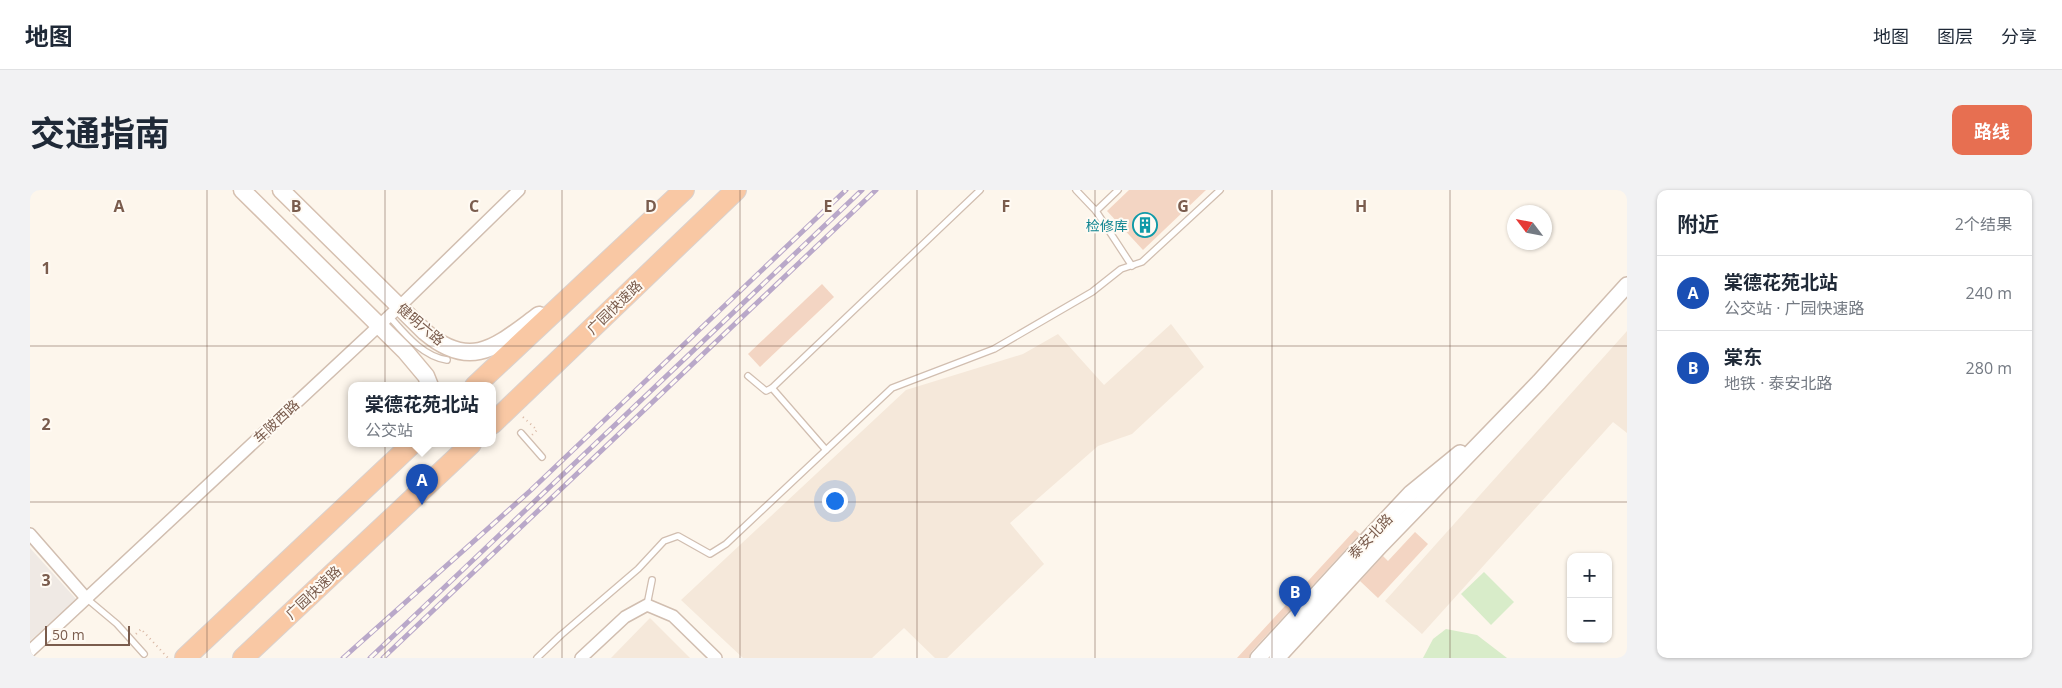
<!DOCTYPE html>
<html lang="zh">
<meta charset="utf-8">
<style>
body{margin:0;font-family:"Open Sans","Noto Sans SC",sans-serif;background:#f2f2f3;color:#1f2937}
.controls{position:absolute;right:15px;bottom:15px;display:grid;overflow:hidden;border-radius:10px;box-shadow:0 1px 4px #0004}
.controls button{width:45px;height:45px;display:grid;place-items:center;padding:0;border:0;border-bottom:1px solid #e0e1e3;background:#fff;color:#1f2937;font:25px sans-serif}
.compass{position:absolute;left:1477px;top:15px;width:45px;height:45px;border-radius:50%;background:#fff;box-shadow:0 1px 4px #0004;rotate:302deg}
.scale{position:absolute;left:15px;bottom:12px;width:85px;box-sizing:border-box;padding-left:5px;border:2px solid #7a5c4d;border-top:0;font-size:14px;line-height:18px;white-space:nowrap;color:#7a5c4d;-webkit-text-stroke:4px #fffaf3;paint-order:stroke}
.you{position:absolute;left:804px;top:310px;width:18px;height:18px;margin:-12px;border:4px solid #fff;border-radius:50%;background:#1a73e8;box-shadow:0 0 0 8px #1a73e833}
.badge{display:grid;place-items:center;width:32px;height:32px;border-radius:50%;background:#e76f51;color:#fff;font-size:16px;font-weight:700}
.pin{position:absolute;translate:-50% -41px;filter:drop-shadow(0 1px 2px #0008)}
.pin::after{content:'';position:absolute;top:26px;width:18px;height:15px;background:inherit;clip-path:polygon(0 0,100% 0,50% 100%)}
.popup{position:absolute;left:318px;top:192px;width:148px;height:65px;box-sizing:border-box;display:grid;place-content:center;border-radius:10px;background:#fff;filter:drop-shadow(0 1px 4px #0005);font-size:16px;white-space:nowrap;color:#747a83}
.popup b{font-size:19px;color:#1f2937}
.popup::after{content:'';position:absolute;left:50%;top:100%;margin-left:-10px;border:10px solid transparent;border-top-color:#fff}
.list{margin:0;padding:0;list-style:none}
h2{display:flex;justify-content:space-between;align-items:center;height:65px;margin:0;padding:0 20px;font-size:21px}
h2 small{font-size:16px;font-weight:400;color:#747a83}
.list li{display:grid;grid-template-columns:32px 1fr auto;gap:15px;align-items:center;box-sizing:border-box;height:75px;padding:0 20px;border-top:1px solid #e0e1e3}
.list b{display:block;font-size:19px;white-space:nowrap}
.list p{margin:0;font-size:16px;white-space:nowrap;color:#747a83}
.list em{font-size:16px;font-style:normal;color:#747a83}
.map{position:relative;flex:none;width:1597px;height:468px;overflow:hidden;border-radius:10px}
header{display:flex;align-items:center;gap:30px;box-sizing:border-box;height:70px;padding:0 25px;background:#fff;border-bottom:1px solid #e0e1e3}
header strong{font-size:24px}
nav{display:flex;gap:28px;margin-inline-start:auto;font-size:18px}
.intro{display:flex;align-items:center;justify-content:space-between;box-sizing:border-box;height:120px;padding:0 30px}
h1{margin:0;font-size:35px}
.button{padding:12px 22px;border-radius:10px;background:#e76f51;color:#fff;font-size:18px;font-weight:700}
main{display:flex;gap:30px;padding:0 30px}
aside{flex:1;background:#fff;border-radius:10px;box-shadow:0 1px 4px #0004}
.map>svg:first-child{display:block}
.residential{fill:#f5e8da}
.industrial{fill:#efe9e4}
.green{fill:#d8ecc9}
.building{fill:#f3d5c3}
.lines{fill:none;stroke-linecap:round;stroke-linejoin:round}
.service-casing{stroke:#d1beb0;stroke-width:8}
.minor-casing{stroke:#d1beb0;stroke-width:14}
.tertiary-casing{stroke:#d1beb0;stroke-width:18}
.secondary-casing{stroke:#d6c0b0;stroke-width:19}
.trunk-casing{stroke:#dad1cd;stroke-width:22}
.path{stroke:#d9b8a5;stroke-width:2;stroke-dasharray:1 4;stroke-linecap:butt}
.service{stroke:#fff;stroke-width:5.5}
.minor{stroke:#fff;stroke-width:11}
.tertiary{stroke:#fff;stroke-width:15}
.secondary{stroke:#fff;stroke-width:16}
.trunk{stroke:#f9c8a4;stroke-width:20}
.rail-casing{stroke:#b9a8c9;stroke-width:5}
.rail{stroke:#fffaf3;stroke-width:3;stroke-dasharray:9;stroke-linecap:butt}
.grid{fill:none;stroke:#7a5c4d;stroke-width:1;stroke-opacity:0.55}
.labels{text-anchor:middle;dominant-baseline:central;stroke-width:4;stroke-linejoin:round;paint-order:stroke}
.culture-label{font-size:14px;fill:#0d838f;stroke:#fffaf3;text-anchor:end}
.street-label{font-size:14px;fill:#7a5c4d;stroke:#fffaf3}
.grid-label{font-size:16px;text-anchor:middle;font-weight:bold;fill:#7a5c4d;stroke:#fffaf3;stroke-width:4;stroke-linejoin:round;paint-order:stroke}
</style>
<header>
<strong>地图</strong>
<nav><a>地图</a><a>图层</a><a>分享</a></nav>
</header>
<div class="intro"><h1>交通指南</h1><a class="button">路线</a></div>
<main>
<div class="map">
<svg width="1597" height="468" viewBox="0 0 1597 468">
<rect width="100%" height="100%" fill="#fdf6ec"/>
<g class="residential">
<path d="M1141,134L1174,177L1102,244L1068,256L980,333L1014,374L917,468H905L874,438L842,468H713L651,410L876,200L993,164L1028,144L1074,195Z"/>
<path d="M1597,141V243L1583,232L1392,444L1355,411Z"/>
<path d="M620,428L660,468H581Z"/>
</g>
<path class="industrial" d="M0,358L46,409L0,451Z"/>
<g class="green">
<path d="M1454,382L1484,412L1461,435L1431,404Z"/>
<path d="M1416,439L1447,445L1477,468H1393L1403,449Z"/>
</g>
<g class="building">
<path d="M1099,0H1176L1113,60L1077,21Z"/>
<path d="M792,94L804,107L730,177L718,164Z"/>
<path d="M1325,340L1330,344L1221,462L1219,468H1207Z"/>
<path d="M1385,342L1398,354L1348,408L1330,391L1353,366L1358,371Z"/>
</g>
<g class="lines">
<defs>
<g id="service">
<path d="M1046,0L1066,21L1102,76"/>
<path d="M1066,21L1088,0"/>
<path d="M359,126C375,144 392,166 417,170"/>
<path d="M718,186L736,201L742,198L796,260"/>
<path d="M742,198L950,0"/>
<path d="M491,243L512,267"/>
<path d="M56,408L87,434L114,464"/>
<path d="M617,415L622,390"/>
<path d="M507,468L531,445L608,379L634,351L648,346L680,364L696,354L862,198L964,159L1062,102L1091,79L1112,72L1190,0"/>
</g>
<g id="minor">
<path d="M0,344L56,408"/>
<path d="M0,461L369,117L489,0"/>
<path d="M551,468L595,427L617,415L643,426L686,468"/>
</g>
<g id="tertiary">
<path d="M1228,468L1332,355L1381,303L1430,263"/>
<path d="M1247,468L1351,355L1509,192L1597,95"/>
</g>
<g id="secondary">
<path d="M212,0L375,161L396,186L400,196"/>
<path d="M251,0L395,142C442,182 468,155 509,125"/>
</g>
<g id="trunk">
<path d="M445,196L654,0"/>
<path d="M462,234L706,0"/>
<path d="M155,468L382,254"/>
<path d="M213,468L441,254"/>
</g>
</defs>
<use href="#service" class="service-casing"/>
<use href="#minor" class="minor-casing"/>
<use href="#tertiary" class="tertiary-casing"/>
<use href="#secondary" class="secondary-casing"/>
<use href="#trunk" class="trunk-casing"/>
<g class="path">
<path d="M493,227L507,240L502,245"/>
<path d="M106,444L111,439L138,468"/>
</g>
<use href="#service" class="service"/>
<use href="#minor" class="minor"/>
<use href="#tertiary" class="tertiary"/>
<use href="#secondary" class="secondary"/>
<use href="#trunk" class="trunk"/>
<defs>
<g id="rail">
<path d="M313,468L500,301L816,0"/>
<path d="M340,468L832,0"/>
<path d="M353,468L846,0"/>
</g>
</defs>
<use href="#rail" class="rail-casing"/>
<use href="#rail" class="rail"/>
</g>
<path class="grid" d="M177,0V468M355,0V468M532,0V468M710,0V468M887,0V468M1065,0V468M1242,0V468M1420,0V468M0,156H1597M0,312H1597"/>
<defs>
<symbol id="building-ring" viewBox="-11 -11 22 22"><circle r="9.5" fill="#fffaf3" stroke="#0f9aa8" stroke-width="1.5"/><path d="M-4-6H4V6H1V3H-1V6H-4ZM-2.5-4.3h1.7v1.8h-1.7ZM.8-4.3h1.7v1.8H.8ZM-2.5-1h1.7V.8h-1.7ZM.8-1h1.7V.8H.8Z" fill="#0f9aa8"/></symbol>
</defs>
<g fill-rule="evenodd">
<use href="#building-ring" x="1101" y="21" width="28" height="28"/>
</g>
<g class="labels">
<g class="culture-label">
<text x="1098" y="35">检修库</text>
</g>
<g class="street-label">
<text transform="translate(584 117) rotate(-44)">广园快速路</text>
<text transform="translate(391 134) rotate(40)">健明六路</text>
<text transform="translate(246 231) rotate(-43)">车陂西路</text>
<text transform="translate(1340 346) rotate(-46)">泰安北路</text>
<text transform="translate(283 402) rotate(-43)">广园快速路</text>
</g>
</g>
<g class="grid-label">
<text x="89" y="22">A</text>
<text x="266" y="22">B</text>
<text x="444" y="22">C</text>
<text x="621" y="22">D</text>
<text x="798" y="22">E</text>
<text x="976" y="22">F</text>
<text x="1153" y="22">G</text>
<text x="1331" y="22">H</text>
<text x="16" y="84">1</text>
<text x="16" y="240">2</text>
<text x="16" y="396">3</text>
</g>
</svg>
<div class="controls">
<button>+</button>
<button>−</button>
</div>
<svg class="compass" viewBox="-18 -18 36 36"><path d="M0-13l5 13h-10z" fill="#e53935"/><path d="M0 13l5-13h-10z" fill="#747a83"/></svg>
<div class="scale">50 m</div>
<div class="you"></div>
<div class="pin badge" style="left:392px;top:315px;background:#1a4fb4">A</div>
<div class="popup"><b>棠德花苑北站</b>公交站</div>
<div class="pin badge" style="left:1265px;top:427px;background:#1a4fb4">B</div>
</div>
<aside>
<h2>附近<small>2个结果</small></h2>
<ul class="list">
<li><span class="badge" style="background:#1a4fb4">A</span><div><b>棠德花苑北站</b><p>公交站 · 广园快速路</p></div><em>240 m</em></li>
<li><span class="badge" style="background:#1a4fb4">B</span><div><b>棠东</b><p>地铁 · 泰安北路</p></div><em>280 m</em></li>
</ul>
</aside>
</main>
